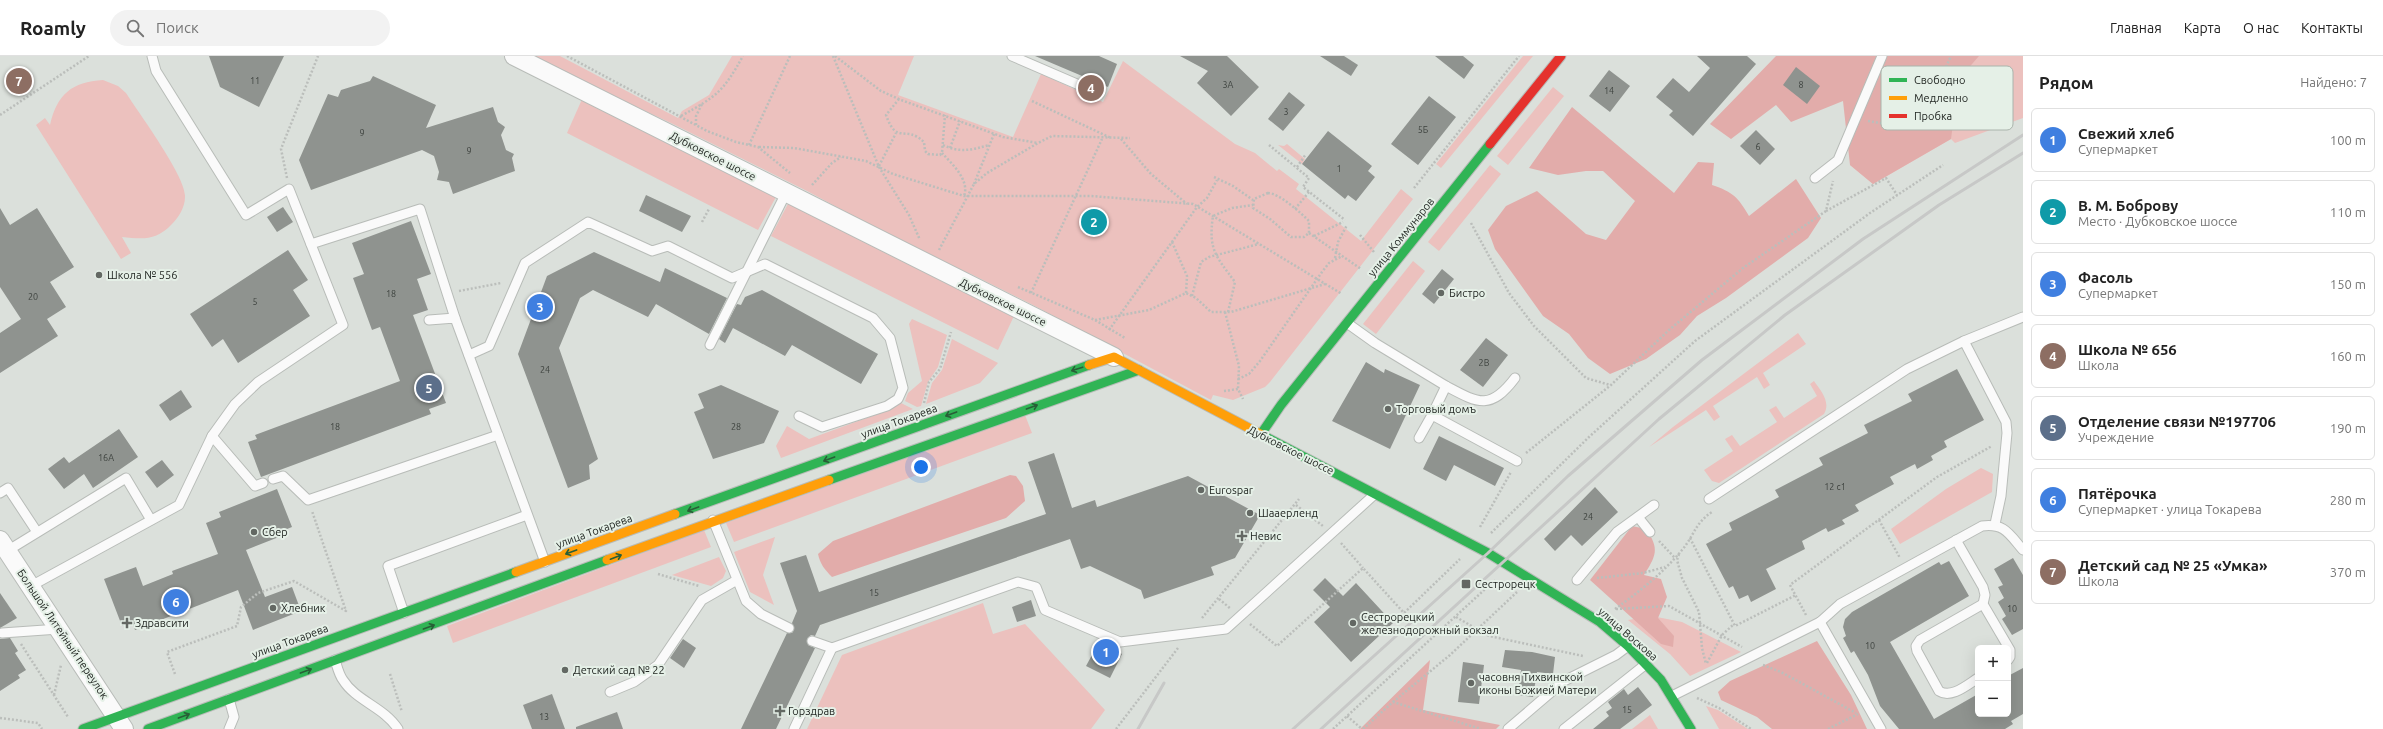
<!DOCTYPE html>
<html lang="ru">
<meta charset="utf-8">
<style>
body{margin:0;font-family:Ubuntu,sans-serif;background:#f2f2f2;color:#222}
.controls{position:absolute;right:12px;bottom:12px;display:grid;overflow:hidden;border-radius:6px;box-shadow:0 4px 16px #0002}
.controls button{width:36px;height:36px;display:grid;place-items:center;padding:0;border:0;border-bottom:1px solid #e0e0e0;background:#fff;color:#222;font:20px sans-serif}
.you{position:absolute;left:921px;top:411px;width:14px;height:14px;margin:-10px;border:3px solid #fff;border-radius:50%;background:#1a73e8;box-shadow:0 0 0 6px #1a73e833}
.badge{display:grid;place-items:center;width:26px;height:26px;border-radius:50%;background:#111827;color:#fff;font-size:13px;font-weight:700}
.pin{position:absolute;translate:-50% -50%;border:2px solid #fff;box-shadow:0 1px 4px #0006}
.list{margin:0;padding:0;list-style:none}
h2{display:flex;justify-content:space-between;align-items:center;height:52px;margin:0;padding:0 16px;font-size:17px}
h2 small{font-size:13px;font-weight:400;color:#767676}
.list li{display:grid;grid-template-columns:26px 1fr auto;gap:12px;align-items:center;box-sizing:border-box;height:64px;margin:0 8px 8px;padding:0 8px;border:1px solid #e0e0e0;border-radius:6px}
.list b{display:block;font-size:15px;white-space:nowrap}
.list p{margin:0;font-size:13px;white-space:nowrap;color:#767676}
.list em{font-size:13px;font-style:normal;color:#767676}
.icon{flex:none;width:22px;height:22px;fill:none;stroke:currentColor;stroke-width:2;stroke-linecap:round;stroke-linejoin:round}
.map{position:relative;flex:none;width:2023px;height:673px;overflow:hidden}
header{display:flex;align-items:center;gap:24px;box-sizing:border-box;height:56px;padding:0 20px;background:#fff;border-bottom:1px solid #e0e0e0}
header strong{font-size:19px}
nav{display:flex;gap:22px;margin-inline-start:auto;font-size:14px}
.search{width:280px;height:36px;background:#f2f2f2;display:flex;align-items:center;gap:10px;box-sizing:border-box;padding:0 14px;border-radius:22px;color:#767676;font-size:15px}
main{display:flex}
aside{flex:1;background:#fff}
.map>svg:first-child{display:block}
.green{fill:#ecc1be}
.forest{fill:#e2acaa}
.building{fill:#8f938f}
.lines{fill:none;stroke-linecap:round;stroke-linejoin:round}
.lane-casing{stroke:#b8bcb8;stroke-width:11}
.street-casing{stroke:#b8bcb8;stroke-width:20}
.fast-casing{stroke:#b8bcb8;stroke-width:11}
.slow-casing{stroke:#b8bcb8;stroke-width:11}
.jam-casing{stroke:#b8bcb8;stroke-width:11}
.path{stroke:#bbbebb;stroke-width:2.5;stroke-dasharray:2 2;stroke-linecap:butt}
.lane{stroke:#fafafa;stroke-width:9}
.street{stroke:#fafafa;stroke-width:18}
.fast{stroke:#30b455;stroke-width:9}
.slow{stroke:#ff9f0a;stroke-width:9}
.jam{stroke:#e5322d;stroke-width:9}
.rail{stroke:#c7c8c7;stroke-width:3}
.oneway{stroke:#285f37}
.poi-dot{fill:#636863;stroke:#e5f0e7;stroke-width:1.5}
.labels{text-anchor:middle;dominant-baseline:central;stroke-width:4;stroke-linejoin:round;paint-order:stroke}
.number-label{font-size:9px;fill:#3d423e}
.street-label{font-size:11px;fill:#222723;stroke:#e5f0e7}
.poi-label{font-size:11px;fill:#222723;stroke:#e5f0e7;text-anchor:start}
.key{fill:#e5f0e7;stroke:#aab4ac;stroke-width:1}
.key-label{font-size:11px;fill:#222723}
</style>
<header>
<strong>Roamly</strong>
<div class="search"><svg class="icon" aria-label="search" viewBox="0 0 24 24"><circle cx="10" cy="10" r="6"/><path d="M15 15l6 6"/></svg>Поиск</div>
<nav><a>Главная</a><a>Карта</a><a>О нас</a><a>Контакты</a></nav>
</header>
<main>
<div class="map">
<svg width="2023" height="673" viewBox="0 0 2023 673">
<rect width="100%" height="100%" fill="#dbe0db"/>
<g class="green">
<path d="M528,0H560L678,62L682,55L709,39L732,0H914L898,39L1013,81L1041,18L1103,46L1123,5L1235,88L1255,97L1277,115L1279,113L1299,128L1296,133L1361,185L1401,133L1413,143L1270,326L1265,331L1233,344L1213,339L1211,344L1031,248L971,218L940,207L809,136L673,68Z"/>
<path d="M1523,0H1533L1441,112L1436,108Z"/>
<path d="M1896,0H2023V62L1955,87L1951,83L1873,128L1850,109Z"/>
<path d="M103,24L118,30L126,37C138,56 187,122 185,141C185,151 179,161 172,168C156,185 143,183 122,181L131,197L121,203L36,69L45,62L50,69C57,38 72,26 103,24Z"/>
<path d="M1553,31L1564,40L1508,109L1497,100Z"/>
<path d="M583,41L777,139L758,174L567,77Z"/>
<path d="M1287,88L1305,103L1302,108L1278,89L1284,90Z"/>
<path d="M1490,109L1501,118L1439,195L1428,186Z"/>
<path d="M789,146L1014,260L998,294L771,180Z"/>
<path d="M1413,205L1425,215L1376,278L1363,268Z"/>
<path d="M912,263L947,279L938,311L928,326L921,350L917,351L905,345L908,337L922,325L909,268Z"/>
<path d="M1798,277L1806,288L1763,317L1770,329L1764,333L1757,321L1713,350L1720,361L1714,365L1706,354L1649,391L1673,371Z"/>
<path d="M952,283L998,307L980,327L926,348L932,327L942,314Z"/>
<path d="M1814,325C1821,335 1831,346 1824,358L1719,427L1712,425L1704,414L1733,395L1725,383L1732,379L1740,390L1777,366L1769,354L1776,350L1784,362L1817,340L1810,328Z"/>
<path d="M901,347L913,353L781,402L776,390L787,370L809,383L891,353Z"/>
<path d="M1025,359L1032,377L734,486L726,467Z"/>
<path d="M1981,412L1993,418L1992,436L1900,488L1891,473L1946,433Z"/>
<path d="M704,474L711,491L453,587L447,570Z"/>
<path d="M775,481L763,519L774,549L750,536L734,496Z"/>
<path d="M719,501L726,515L723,522L711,530L672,519Z"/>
<path d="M983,547L993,578L1025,568L1105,654L1091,673H807L842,599Z"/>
<path d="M1652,560L1682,566L1741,596L1690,620L1670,598L1628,564Z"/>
<path d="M1706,650L1718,654L1748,673H1719Z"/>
<path d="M1650,659L1658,673H1632Z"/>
</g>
<g class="forest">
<path d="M1776,0H1979L1959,23L1951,83L1873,128L1850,109L1843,45L1791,66L1776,49L1731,83L1710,68Z"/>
<path d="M1572,51L1674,137L1698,106L1714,107L1712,129C1733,136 1738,141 1749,160L1796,123L1821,162L1808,182L1726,242L1697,260L1680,279L1646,303L1610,318L1588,302L1569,278L1543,260L1495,193L1488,174L1506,150L1537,135L1586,178L1606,184L1635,145L1603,115H1586L1558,119L1529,112Z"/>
<path d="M1010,419L1016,420L1023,430L1025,445L1006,462L832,521C825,514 820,508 818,498L833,485Z"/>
<path d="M1632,470L1646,473C1660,493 1656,500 1644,519L1661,523L1667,541L1658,562L1674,580L1673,591L1661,588L1590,524Z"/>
<path d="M1817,585L1851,639L1867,673H1772L1757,661L1721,644L1718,636L1730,625Z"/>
<path d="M1430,604L1423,654L1500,669L1496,673H1360Z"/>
</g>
<g class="building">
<path d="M209,0H284L259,51L220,31Z"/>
<path d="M1035,0H1099L1117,8L1108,31Z"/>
<path d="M1180,0H1227L1259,31L1231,60L1197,27L1208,15Z"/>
<path d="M1320,0H1344L1358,9L1351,20Z"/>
<path d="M1435,0H1463L1474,9L1464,23Z"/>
<path d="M1697,0H1747L1756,8L1693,80L1669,59L1673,55L1656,41L1673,22L1689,36L1710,12Z"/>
<path d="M1796,11L1820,30L1807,48L1783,29Z"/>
<path d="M1609,14L1630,30L1610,56L1589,40Z"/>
<path d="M373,20L436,49L426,72L493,51L498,66L505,71L501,79L506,94L514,98L512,102L515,115L453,138L449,126L437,124L439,116L434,100L422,94L311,134L299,104L328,38L338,41L341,34L370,25Z"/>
<path d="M1289,36L1305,49L1283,75L1268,63Z"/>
<path d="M1429,40L1456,61L1418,109L1391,88Z"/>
<path d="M1756,74L1775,93L1760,109L1740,90Z"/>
<path d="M1328,75L1372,110L1368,115L1375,121L1356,145L1348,139L1345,143L1302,108Z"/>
<path d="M646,139L691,160L682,176L639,155Z"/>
<path d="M283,151L293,166L277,176L267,161Z"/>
<path d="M0,152L10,169L37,152L74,211L50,226L66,251L47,263L58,280L0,317V277L21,263L0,231Z"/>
<path d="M411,165L431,218L417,223L428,254L413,259L446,347L429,353L431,358L261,421L248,386L257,383L255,379L400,325L380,271L372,274L353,222L364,218L352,187Z"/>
<path d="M288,194L308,224L293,234L310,260L238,307L223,283L212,291L190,258Z"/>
<path d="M594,196L660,226L665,212L727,242L709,278L656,248L648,261L593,234L580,242L559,292L598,403L589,409L590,423L568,432L518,298L547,220Z"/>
<path d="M1442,213L1454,223L1434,248L1422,238Z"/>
<path d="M762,234L878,298L861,328L792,289L785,300L733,272L725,287L719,283L737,248L741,249L745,241Z"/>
<path d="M1486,282L1508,299L1483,331L1460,314Z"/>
<path d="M1366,306L1384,317L1385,313L1420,329L1390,393L1332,365Z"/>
<path d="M1957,313L1984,364L1944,385L1947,391L1931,400L1933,404L1917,413L1915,408L1890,421L1894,428L1855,449L1859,455L1842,464L1845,468L1828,476L1826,472L1802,485L1805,493L1766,513L1776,533L1751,546L1748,539L1739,543L1733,530L1729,532L1706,488L1732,474L1729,467L1779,441L1775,434L1823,409L1819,402L1868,377L1864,369L1912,345L1908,338Z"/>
<path d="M721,329L779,355L764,387L713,403L694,356L704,352L698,338Z"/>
<path d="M181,334L192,351L170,365L159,349Z"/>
<path d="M119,373L138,401L93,432L84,418L64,433L48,413L64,401L69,407Z"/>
<path d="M1439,380L1504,412L1495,430L1454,409L1446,425L1423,413Z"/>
<path d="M1054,397L1072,452L1095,444L1097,451L1188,420L1260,459L1235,502L1211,511L1214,519L1144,543L1141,534L1090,510L1081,513L1070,483L820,569L815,580L811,579L807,583L808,589L815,592L776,673H741L787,577H792L794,574L792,567L797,555L780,507L806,499L819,536L1046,458L1028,406Z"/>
<path d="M162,404L174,419L157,432L145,416Z"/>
<path d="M1595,431L1618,456L1582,490L1571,479L1555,495L1544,483Z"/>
<path d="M277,433L292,471L282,475L284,479L246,494L265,541L292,531L301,555L253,574L238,534L135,574L132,566L122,570L104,523L136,511L143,530L173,518L172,515L218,498L206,467L221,461L219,456Z"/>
<path d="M2013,502L2023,519V573L2012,579L2002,563L2006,560L1998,546L2004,542L1998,531L2003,529L1994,513Z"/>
<path d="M1949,505L1969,540L1890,586L1934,663L1978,638V658H2007L2008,660V620L2023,612V658L2011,665L2013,668L2005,673H1899L1880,650L1868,619L1854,595L1851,597L1843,582L1846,580L1843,571L1845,563L1852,556L1939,506L1941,509Z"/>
<path d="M1325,522L1343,540L1356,527L1393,567L1351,606L1314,566L1330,551L1313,534Z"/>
<path d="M0,537L17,562L0,572Z"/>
<path d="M1031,544L1036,560L1017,566L1012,551Z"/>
<path d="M10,582L18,595L15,597L26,614L18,619L20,622L0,635V583Z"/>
<path d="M683,583L696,592L684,612L670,602Z"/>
<path d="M1099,586L1122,598L1110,622L1086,610Z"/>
<path d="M1505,594L1532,596L1555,601L1553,618L1537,616L1533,641L1518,639L1521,614L1502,611Z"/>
<path d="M1463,606L1484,609L1479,648L1458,646Z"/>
<path d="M1638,631L1652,649L1620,673H1593L1609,660L1606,656L1612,652L1608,646L1624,633L1628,639Z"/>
<path d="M552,638L565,673H532L523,649Z"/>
<path d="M617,656L623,673H576V671Z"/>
</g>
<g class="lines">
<defs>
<g id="lane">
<path d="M1012,0L1093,35"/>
<path d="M1815,122L1838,104L1882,0"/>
<path d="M311,188L420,153L455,262"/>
<path d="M429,264L455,262L545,506"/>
<path d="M1347,267L1375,287L1446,330L1432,359L1517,405"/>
<path d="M1964,285L2006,366L2007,377L2001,440L1995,468"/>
<path d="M710,289L786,137"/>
<path d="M469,299L489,290L525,207L588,166L652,195L668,190L732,222L765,208L873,262L890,282L903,332L898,343L887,350L822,371L799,360"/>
<path d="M1446,330C1478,347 1490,355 1515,322"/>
<path d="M212,380L255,430L263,427"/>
<path d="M1419,382L1432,359"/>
<path d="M273,423L283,420L308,444L498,379"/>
<path d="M0,437L8,432L37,476"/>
<path d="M1709,443L1907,313L1964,285L2023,261"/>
<path d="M1638,461L1650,476"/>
<path d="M713,464L746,545L761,558L789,572"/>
<path d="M1956,484L1983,531L1985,539L1983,548L2010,594V601L2008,604"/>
<path d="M7,495L126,422L151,464"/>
<path d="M1577,524L1617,476L1654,449"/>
<path d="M31,530L179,449L212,380L235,348L258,326L343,269L289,133L246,159L156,15L152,0"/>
<path d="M404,557L388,510L527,459"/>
<path d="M1820,566L1881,673"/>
<path d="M2,577L59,573"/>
<path d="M832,592L1018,526L1036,531L1045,554L1120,586L1226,573L1375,438"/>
<path d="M335,604C337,610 339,619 343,624C356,645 384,651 398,673"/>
<path d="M1978,622C1967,629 1951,643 1939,635L1917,595L1916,590L1920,584L1983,548"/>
<path d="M610,636L634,626L658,609L702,544L737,524"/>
<path d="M1672,640L1820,566L1840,548L1982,470C2005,467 2009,478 2023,494"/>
<path d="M229,643L234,661L229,673"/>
<path d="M794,673L832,592L812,585"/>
<path d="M1508,673L1564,625L1616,599L1628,590"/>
<path d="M1564,673L1646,608"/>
</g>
<g id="street">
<path d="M514,0L1114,301"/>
<path d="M0,484L124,673"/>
</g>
<g id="fast">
<path d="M1261,378L1281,349L1490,88"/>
<path d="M1264,380L1488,497L1600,566L1628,590L1661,624L1691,673"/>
<path d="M829,424L1139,314"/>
<path d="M675,458L1089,309"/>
<path d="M83,673L516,516"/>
<path d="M148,673L607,504"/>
</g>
<g id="slow">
<path d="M1089,309L1114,301L1264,380"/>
<path d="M607,504L829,424"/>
<path d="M516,516L675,458"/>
</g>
<path id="jam" d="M1490,88L1561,0"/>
</defs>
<use href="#lane" class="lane-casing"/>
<use href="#street" class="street-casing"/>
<use href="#fast" class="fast-casing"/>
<use href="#slow" class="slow-casing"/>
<use href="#jam" class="jam-casing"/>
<g class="path">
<path d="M567,0L707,75L736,86L758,91L790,117"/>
<path d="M833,0L879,111L909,159L920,184"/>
<path d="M835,0L881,35L901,44L1003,81L1038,87"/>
<path d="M899,43L886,59C897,90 905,68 924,86L925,95L928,98L940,99L942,97L945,59"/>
<path d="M1032,45L1111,82"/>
<path d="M0,59L89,0"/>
<path d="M681,60C717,40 723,36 743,0"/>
<path d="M1868,65L1886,68L1905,64L1927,52L1951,0"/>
<path d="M696,69V60L702,48"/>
<path d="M1121,83L1151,118L1187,148"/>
<path d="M749,89L790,0"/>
<path d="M943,89C959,97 972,94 989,89"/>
<path d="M1269,89L1309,122L1303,131L1345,164"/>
<path d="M759,91L794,92L866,105L893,118L964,140H1091L1193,148L1342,238"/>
<path d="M950,92L960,65"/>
<path d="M942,97C952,108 970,124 964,140"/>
<path d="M879,110L896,77"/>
<path d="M1297,111L1306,98"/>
<path d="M1214,121L1233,130L1253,144"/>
<path d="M287,122L281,93L318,0"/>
<path d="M974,128L994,78"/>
<path d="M812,129L832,107L841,101"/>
<path d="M1414,132L1519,0"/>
<path d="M1268,137C1279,137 1301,157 1309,165V177L1304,181H1291L1270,163L1253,152L1254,143Z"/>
<path d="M1295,153L1309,136"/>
<path d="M1826,155L1886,122L1897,139"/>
<path d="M702,166L709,153"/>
<path d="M1471,167L1509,237L1534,270L1586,322L1610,329"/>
<path d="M1309,177L1361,213"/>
<path d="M1360,179L1374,196"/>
<path d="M1314,180L1343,166"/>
<path d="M1172,186L1187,220L1186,237"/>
<path d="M939,194L974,128L987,117L1038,87L1052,80L1130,82"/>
<path d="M1335,202L1338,186L1347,169"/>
<path d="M1018,231L1095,264L1125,282"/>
<path d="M459,235L501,227"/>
<path d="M1031,237L1102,83"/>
<path d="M1192,240L1201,206L1209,201L1259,188"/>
<path d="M1225,256L1239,310L1238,333"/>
<path d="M1228,256L1235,226C1216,200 1208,194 1213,160L1232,152L1253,149"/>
<path d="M1095,264L1149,254L1186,237L1196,242L1211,256H1231L1325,228"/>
<path d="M1109,274L1197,151L1207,142L1217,124"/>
<path d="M1238,323L1249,318L1260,305L1322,216L1329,207L1342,200"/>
<path d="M1224,335L1238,333L1243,343"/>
<path d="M924,347L929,326L940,313L951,276"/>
<path d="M1526,397L1611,329L1669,274L1743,212L1826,155L1833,125"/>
<path d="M1296,449L1323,470"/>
<path d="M1879,464L1900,502"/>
<path d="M1480,471L1511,416"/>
<path d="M1491,477L1589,381L1695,285L1870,157L1943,109"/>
<path d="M1690,482L1735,570L1796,539"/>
<path d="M1659,485L1675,502"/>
<path d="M1341,487L1363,512"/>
<path d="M1679,498L1677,504L1682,522L1699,556L1702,592L1706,608"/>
<path d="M658,518L699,530"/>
<path d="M1597,522L1643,517L1665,511"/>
<path d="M1219,543L1231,553"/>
<path d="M1615,553C1639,536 1663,517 1682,494C1694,480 1695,467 1712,456"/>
<path d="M1616,553L1669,550L1742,591"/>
<path d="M1806,559L1790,529L1937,421L1992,390"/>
<path d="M1456,561L1489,580L1583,600"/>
<path d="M1202,562L1299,443"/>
<path d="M1250,568L1277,590L1363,512L1404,557L1460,503"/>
<path d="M21,588L68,661"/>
<path d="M1707,607L1722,579L1734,568"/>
<path d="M1763,609L1781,616L1856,657"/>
<path d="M175,618L167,596L237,570L241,551L258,537L294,525L346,555L312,455"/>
<path d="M390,618L402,656"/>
<path d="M54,639L61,609"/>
<path d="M1697,642L1719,652L1751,673"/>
<path d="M1393,646L1450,599L1517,536"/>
<path d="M1347,660L1362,673"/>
<path d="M0,662L38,667L42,673"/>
<path d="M1116,673L1178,592"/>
<path d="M1333,673L1495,524"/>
<path d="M1363,673L1393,646L1481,673"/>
<path d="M1828,673L1858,658"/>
</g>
<use href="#lane" class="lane"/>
<use href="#street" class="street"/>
<use href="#fast" class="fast"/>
<use href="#slow" class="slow"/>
<use href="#jam" class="jam"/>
<g class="rail">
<path d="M1138,673L1164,627"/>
<path d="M1293,673L1488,497L1568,420L1702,304L1863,183L2023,79"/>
<path d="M1321,673L1659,363L1785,259L1939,149L2023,97"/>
</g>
</g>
<defs><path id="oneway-shaft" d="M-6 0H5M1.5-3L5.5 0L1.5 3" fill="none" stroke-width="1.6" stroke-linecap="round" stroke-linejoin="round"/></defs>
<g class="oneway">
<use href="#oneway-shaft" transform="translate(1077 313) rotate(162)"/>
<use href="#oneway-shaft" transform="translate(1032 351) rotate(-20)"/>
<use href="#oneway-shaft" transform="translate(951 358) rotate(160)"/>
<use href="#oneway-shaft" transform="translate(829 403) rotate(160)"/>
<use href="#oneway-shaft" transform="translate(693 453) rotate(160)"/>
<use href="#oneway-shaft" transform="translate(571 496) rotate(160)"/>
<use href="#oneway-shaft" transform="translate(616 501) rotate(-21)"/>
<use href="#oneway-shaft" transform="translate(429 571) rotate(-20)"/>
<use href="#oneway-shaft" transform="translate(306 615) rotate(-20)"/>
<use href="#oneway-shaft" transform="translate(184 660) rotate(-20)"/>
</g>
<g class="poi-dot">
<circle cx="99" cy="219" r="4"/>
<circle cx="1441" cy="237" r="4"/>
<circle cx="1388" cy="353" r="4"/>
<circle cx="1201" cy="434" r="4"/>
<circle cx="1250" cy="457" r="4"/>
<circle cx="254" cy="476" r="4"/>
<path d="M1240 474h4v4h4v4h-4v4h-4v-4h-4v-4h4z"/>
<rect x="1461" y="523" width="10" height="10" rx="2"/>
<circle cx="273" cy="552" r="4"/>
<path d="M125 561h4v4h4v4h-4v4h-4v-4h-4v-4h4z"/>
<circle cx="1353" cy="567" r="4"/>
<circle cx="565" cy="614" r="4"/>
<circle cx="1471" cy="627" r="4"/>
<path d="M778 649h4v4h4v4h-4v4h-4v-4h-4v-4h4z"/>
</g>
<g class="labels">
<g class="number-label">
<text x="255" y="25">11</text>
<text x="1228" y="29">3А</text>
<text x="1801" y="29">8</text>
<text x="1609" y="35">14</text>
<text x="1286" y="56">3</text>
<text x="1423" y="74">5Б</text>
<text x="362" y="77">9</text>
<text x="1758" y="91">6</text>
<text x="469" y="95">9</text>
<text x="1339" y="113">1</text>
<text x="391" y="238">18</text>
<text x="33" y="241">20</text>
<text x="255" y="246">5</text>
<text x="1484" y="307">2В</text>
<text x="545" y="314">24</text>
<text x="335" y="371">18</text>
<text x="736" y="371">28</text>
<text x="106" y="402">16А</text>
<text x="1835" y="431">12 с1</text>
<text x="1588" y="461">24</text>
<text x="874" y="537">15</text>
<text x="2012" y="553">10</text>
<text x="1870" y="590">10</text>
<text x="1627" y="654">15</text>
<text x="544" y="661">13</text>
</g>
<g class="street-label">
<text transform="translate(713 100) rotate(27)">Дубковское шоссе</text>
<text transform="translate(1401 181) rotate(-51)">улица Коммунаров</text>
<text transform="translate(1003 246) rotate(26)">Дубковское шоссе</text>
<text transform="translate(899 365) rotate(-20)">улица Токарева</text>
<text transform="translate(1291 394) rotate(27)">Дубковское шоссе</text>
<text transform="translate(594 475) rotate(-20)">улица Токарева</text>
<text transform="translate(63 578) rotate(56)">Большой Литейный переулок</text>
<text transform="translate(1628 578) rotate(41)">улица Воскова</text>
<text transform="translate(290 585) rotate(-20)">улица Токарева</text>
</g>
<g class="poi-label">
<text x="107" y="219">Школа № 556</text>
<text x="1449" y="237">Бистро</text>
<text x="1396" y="353">Торговый домъ</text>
<text x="1209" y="434">Eurospar</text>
<text x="1258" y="457">Шааерленд</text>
<text x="262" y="476">Сбер</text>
<text x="1250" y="480">Невис</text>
<text x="1475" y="528">Сестрорецк</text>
<text x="281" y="552">Хлебник</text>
<text x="1361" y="561">Сестрорецкий<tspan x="1361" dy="13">железнодорожный вокзал</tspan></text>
<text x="135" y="567">Здравсити</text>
<text x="573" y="614">Детский сад № 22</text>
<text x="1479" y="621">часовня Тихвинской<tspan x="1479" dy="13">иконы Божией Матери</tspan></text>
<text x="788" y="655">Горздрав</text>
</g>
</g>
<rect x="1881" y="10" width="132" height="64" rx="6" class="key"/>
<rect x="1889" y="22" width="18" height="4" fill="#30b455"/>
<rect x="1889" y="40" width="18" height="4" fill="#ff9f0a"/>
<rect x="1889" y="58" width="18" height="4" fill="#e5322d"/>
<g class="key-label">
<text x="1914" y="28">Свободно</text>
<text x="1914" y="46">Медленно</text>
<text x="1914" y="64">Пробка</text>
</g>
</svg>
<div class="controls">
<button>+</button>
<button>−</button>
</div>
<div class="you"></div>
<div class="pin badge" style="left:1106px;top:596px;background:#3f7fe0">1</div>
<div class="pin badge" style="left:1094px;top:166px;background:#0f9aa8">2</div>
<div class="pin badge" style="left:540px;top:251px;background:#3f7fe0">3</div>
<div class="pin badge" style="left:1091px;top:32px;background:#8d6e63">4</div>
<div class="pin badge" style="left:429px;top:332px;background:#5c6f8a">5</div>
<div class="pin badge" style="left:176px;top:546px;background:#3f7fe0">6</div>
<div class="pin badge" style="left:19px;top:25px;background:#8d6e63">7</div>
</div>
<aside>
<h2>Рядом<small>Найдено: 7</small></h2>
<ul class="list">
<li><span class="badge" style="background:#3f7fe0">1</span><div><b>Свежий хлеб</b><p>Супермаркет</p></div><em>100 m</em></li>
<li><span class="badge" style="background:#0f9aa8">2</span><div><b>В. М. Боброву</b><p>Место · Дубковское шоссе</p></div><em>110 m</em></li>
<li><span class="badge" style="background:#3f7fe0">3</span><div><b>Фасоль</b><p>Супермаркет</p></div><em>150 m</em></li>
<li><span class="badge" style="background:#8d6e63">4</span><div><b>Школа № 656</b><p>Школа</p></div><em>160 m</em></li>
<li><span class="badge" style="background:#5c6f8a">5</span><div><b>Отделение связи №197706</b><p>Учреждение</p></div><em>190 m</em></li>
<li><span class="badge" style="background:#3f7fe0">6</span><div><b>Пятёрочка</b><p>Супермаркет · улица Токарева</p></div><em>280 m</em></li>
<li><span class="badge" style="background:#8d6e63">7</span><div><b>Детский сад № 25 «Умка»</b><p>Школа</p></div><em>370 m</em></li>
</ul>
</aside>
</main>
